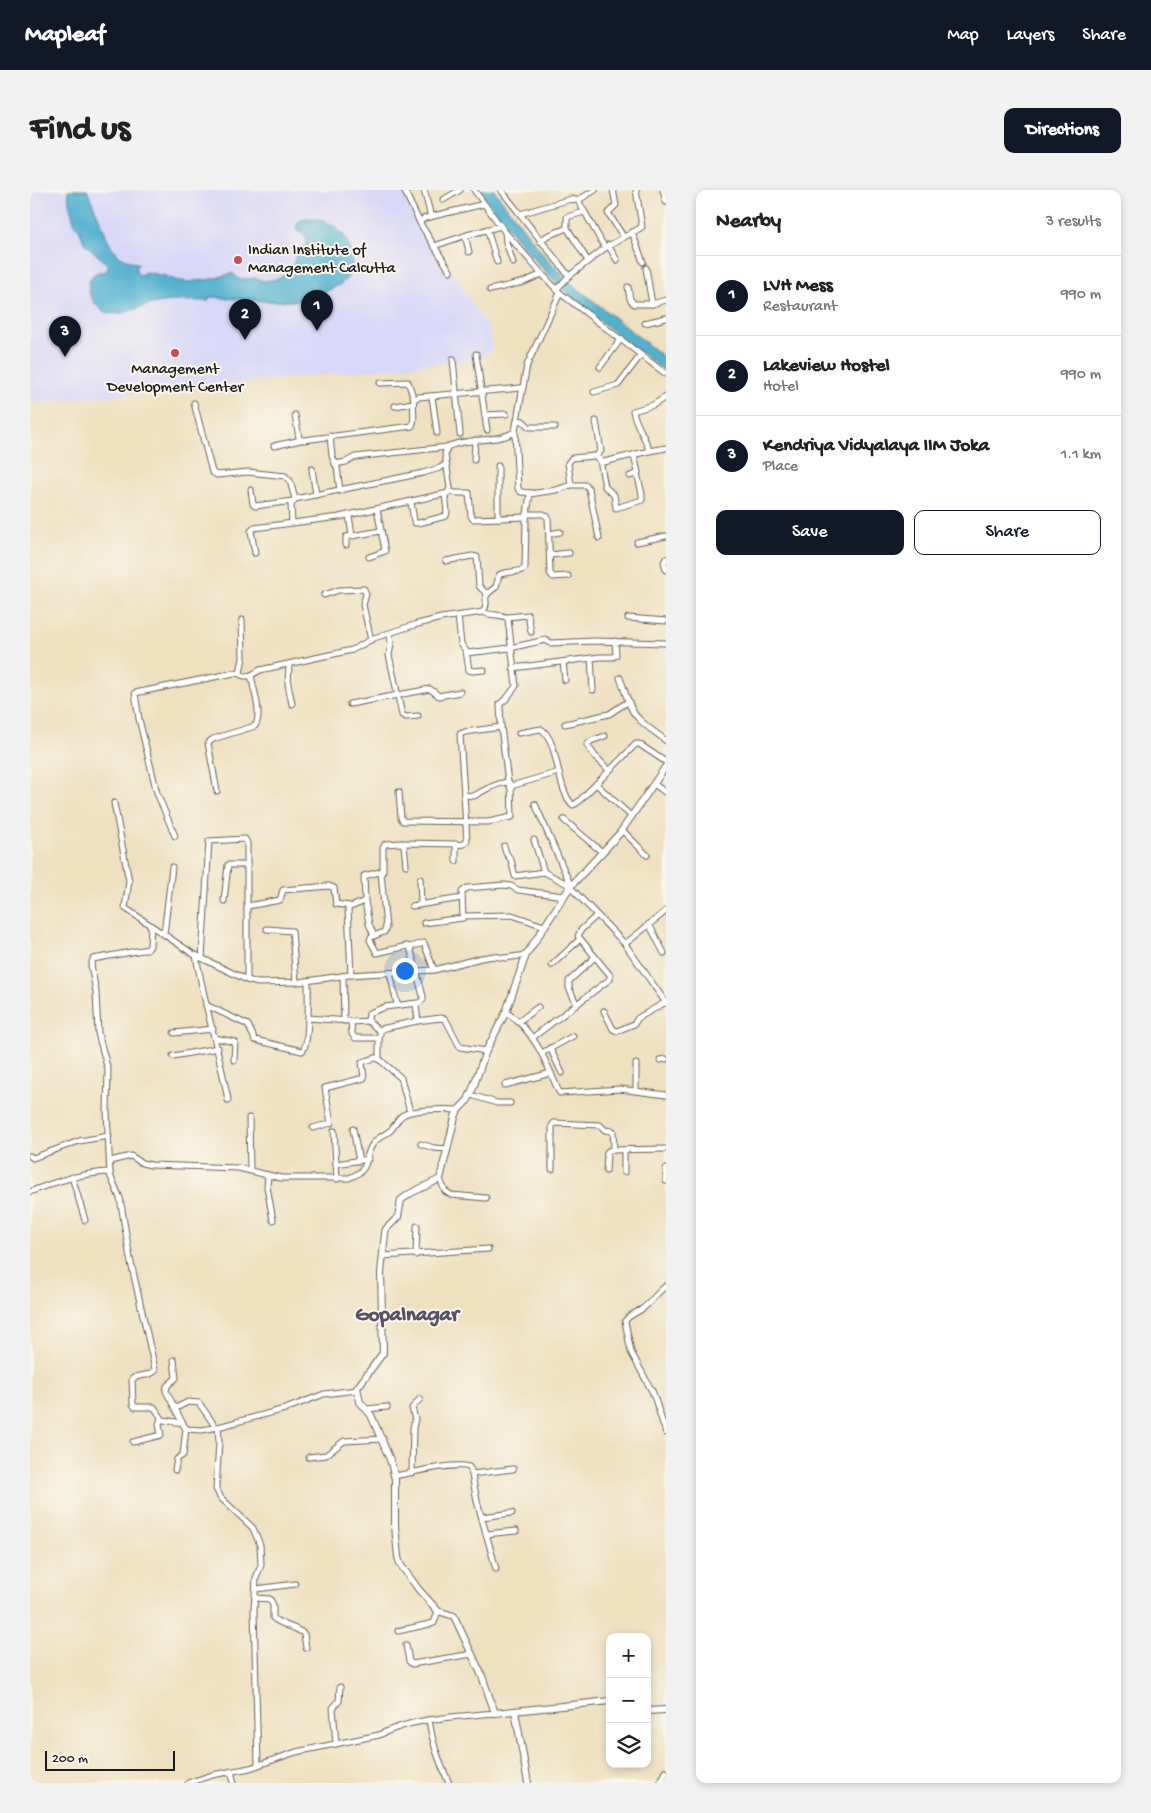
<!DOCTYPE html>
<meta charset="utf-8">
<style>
body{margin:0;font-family:"Gochi Hand",sans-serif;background:#f2f2f2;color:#222}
.controls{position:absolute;right:15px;bottom:15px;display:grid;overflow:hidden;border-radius:10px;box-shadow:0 2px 8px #0003}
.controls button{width:45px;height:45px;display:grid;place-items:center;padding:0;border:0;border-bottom:1px solid #e0e0e0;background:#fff;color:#222;font:25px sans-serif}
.scale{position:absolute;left:15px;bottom:12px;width:130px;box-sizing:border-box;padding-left:5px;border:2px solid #1c1c1c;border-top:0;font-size:14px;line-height:18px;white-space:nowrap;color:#1c1c1c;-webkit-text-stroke:4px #fbf7ec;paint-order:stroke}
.you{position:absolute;left:374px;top:780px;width:18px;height:18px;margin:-12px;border:4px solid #fff;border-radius:50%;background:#1a73e8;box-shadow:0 0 0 8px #1a73e833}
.badge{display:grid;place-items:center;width:32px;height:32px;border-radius:50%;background:#111827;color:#fff;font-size:16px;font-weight:700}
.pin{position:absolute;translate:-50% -41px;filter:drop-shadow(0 1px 2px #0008)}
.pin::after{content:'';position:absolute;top:26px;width:18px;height:15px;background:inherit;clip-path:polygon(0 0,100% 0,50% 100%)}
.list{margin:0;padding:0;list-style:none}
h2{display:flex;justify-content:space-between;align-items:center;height:65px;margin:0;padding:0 20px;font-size:21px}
h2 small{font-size:16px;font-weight:400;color:#767676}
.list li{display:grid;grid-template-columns:32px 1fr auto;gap:15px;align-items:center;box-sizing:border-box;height:80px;padding:0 20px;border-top:1px solid #e0e0e0}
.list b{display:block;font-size:19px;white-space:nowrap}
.list p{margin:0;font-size:16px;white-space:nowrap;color:#767676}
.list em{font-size:16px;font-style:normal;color:#767676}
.actions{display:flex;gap:10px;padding:15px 20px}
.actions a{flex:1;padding:11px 0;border:1px solid #111827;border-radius:10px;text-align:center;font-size:18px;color:#111827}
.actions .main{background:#111827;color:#fff}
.icon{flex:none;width:28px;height:28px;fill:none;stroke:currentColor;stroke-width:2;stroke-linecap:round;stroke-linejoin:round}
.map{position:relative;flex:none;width:636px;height:1593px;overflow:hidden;border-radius:10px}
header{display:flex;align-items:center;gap:30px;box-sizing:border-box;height:70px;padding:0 25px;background:#111827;color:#fff}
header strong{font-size:24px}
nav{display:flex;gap:28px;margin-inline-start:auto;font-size:18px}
.intro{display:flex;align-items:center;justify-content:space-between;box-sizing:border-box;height:120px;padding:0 30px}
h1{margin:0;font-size:35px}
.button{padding:12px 22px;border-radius:10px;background:#111827;color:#fff;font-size:18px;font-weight:700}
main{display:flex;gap:30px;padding:0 30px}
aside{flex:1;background:#fff;border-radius:10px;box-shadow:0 2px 8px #0003}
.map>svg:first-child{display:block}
.built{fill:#d8d7f8}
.water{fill:#51b1cf;stroke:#366676}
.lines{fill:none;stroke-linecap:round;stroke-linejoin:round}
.minor-casing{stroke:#666155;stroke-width:7}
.tertiary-casing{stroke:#666155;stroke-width:8}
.minor{stroke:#fff;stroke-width:5}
.tertiary{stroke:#fff;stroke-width:6}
.poi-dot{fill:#d1495b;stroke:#fbf7ec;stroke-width:2}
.labels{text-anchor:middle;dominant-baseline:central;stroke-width:4;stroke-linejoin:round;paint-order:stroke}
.poi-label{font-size:16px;fill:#1c1c1c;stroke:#fbf7ec;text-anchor:start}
.district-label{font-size:21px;font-weight:bold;fill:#575163;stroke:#fbf7ec}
</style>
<header>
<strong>Mapleaf</strong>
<nav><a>Map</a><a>Layers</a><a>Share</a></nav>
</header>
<div class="intro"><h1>Find us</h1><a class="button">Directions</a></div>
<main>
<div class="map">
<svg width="636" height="1593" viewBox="0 0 636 1593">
<rect width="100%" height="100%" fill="#fbf7ec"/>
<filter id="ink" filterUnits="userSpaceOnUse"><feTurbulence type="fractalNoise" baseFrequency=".02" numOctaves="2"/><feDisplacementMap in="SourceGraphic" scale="10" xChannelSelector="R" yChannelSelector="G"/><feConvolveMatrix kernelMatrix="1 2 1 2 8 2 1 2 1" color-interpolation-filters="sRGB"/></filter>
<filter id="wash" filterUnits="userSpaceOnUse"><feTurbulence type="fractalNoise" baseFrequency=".0096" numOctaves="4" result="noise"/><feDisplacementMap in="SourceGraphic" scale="20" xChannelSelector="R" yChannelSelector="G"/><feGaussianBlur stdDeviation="1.12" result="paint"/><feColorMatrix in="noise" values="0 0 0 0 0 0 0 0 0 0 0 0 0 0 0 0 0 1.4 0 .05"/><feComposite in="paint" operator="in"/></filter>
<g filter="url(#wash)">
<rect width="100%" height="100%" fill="#efe0c0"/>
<path class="built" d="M0,0H372L458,139L463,158L452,169L0,214Z"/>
<g class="water">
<path d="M38,0H57L82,59L86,61L88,66L109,74L106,76V82L110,85L115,82L136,86L145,90L158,92L182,89L203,83L209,89L226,88L233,91L248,89L256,84L261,81L267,62L273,58L276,54V47L266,40C267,18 299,31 309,40C317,48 324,64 322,75C321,90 309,96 297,101C293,103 289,107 284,108C254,115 211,109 180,107L178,111C161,111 144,110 127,113C112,115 93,127 78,123C64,120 49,92 66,83C69,81 74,82 77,81L78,75L54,53L50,41L44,32L39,13Z"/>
<path d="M449,0H464L514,65L540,92L636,169V182C599,154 561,126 527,93C498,65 473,32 449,0Z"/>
</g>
</g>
<g filter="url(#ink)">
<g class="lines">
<defs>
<g id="minor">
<path d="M374,0L390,33"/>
<path d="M394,0L401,27"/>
<path d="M444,0L475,42L512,84L530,103L636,184"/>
<path d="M471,0L539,86"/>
<path d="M565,0L550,9L549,12L575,58"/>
<path d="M583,0L586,15L578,23L593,46"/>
<path d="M633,0L636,12"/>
<path d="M413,10L430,0"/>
<path d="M490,24L541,9L549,11"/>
<path d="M537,38L558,71"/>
<path d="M457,39L467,72"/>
<path d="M475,42L476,52L483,73"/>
<path d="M602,42L613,72"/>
<path d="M510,51L517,46L537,38V27L554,22"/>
<path d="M578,55L587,70"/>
<path d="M404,56L437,45"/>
<path d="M439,62L436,49L437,45L471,36"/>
<path d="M616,78L622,114"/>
<path d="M420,81L391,35L390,31L395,28L454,14"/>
<path d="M598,97L600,109L604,114H622L636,110"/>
<path d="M527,99L538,87L575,58L612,37L606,0"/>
<path d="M460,100L494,92L512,84"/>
<path d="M615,133L636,128"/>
<path d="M446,164L457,240"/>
<path d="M423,169L430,244"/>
<path d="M570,177L591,149"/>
<path d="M350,193L378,192L384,209"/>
<path d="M564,202L588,195L611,165"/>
<path d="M402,206L407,243"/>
<path d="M164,213L182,282L187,285L218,282L255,286L260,291L265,309"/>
<path d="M365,216L383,213"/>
<path d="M265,225L269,248V249L274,250L382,236C386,228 382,218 384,209L388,207L491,198"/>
<path d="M455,225L476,224"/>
<path d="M488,230L493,231L499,237H525"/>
<path d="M566,231L571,261L566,266"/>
<path d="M485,241L488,299L491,302L502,303"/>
<path d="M300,246L302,266L307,277L310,301"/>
<path d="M244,256L271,250"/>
<path d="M619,261L636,258"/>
<path d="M444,270L445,250"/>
<path d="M570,270L575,297L584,305L586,318L612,310V304L607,283"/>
<path d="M305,274L316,272L325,267L417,257"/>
<path d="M468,276V328"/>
<path d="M282,279L286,305"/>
<path d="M600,286L606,284L608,282L604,265"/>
<path d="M541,295H556L559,299L569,348"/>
<path d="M221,300L223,314L225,316L263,311"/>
<path d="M420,301L425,303H439L441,326L443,329L496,327"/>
<path d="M381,312L384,331L385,333H389L416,326L417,322L415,304"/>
<path d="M497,324H513L518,327L520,383L523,387L538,386"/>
<path d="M319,325L322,346"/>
<path d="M262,333L261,315L265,309L393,283L410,278L416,274"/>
<path d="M519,344L530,342"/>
<path d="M607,352L636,346"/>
<path d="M316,355V347L351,341"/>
<path d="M225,363L221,341L224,338L309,327L418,303L420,298L415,264L417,257C436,247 471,253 485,241L497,175L530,103"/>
<path d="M520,365L539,363"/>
<path d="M339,367L355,361L347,319"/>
<path d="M636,369L634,372L636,380"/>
<path d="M416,371L442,366L447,367L449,396L457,404"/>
<path d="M294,405L309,400L334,399L336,404L333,415L341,450"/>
<path d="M428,426L431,454L436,461L439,480L443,481L454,480"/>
<path d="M477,427L498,425L501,442"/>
<path d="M598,428L636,431"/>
<path d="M360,444L361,454L359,465L372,525L376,527L388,526"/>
<path d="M437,463L480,458L515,450L521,453L564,451L636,453"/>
<path d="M561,468L563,500"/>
<path d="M533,472L535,490"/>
<path d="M259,475L258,494L262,514"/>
<path d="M483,478L570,467H583L586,465L585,451"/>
<path d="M210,483L213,468L212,430"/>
<path d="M590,488C595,500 599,520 608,528C616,537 627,543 636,551"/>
<path d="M320,514L400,499L409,506L430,502"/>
<path d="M535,534L579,524L599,511"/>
<path d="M471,537L478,592L480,597"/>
<path d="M489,543L511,539C529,550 526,600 543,615L547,613L606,554H609L636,572"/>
<path d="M575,546L561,551L557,555L565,566L579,580"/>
<path d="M566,594L602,627"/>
<path d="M624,594L636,603"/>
<path d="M187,601L178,553L183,549L225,536C233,524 223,499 221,485"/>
<path d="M369,602L371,628L373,631L458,632L482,627L481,596L529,582"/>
<path d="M434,605L444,606C454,600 466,593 478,592L480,594"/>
<path d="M84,613L99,691L95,718L163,764L217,790L228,793L269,792L319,785L404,780L451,768L464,766L475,768L496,765"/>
<path d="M505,614L541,696"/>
<path d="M534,630L572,662"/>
<path d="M592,640L617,665"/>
<path d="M145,646L127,603L109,529L105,503L204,483C209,483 211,485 215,486C221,487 226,482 230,480L322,460L344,448L384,435L411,428L453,422C462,409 447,410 466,397L469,385C477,380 488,384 495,378L496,330L500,304L526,300L541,295L538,273L542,268L564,266L574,272L619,261C618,252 605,234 603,221L623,215L636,207"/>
<path d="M504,650L514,682L541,696"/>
<path d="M373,653L427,654"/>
<path d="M474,656L476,663L481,670L485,686L514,682"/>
<path d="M426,671V655L434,654L437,651L430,544L435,542L471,537L470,514L477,508L486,496L478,429C473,423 462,427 453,422"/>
<path d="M351,682L356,738L354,742L341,747L340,750L347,763L377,756L380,757L393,806V810L386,815L388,831"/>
<path d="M390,689L391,714"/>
<path d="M540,697L595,754L636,813"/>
<path d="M194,711L198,675H217"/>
<path d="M335,711L339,734L344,746"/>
<path d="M218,716L250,710L253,700L299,696L304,698L306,714L320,716"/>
<path d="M382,716L432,708"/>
<path d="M434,726L482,725L514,736"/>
<path d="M394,733L433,728L432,702L437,698L474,695L481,696L488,700L534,706"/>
<path d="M619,734L634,763"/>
<path d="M121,736L120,756L118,759L63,769L61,775L66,802L68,843L78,880L77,921L80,985L90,1008L100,1068L125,1179V1181C118,1187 109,1184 102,1189L103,1214L105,1217H124L133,1230L153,1233"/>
<path d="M237,739L262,741L266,792"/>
<path d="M134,744L142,677"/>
<path d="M595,754L636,721"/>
<path d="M380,757L394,753L404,780"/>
<path d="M166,765C174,814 189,861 198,910"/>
<path d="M172,768L179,651L215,649L217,653V790"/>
<path d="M522,775L550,749"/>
<path d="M360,783L367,814"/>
<path d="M321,785L318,718L335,711L334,686L353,681V658L355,654L371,653L374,655L376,675"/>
<path d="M313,786L314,831"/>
<path d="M176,815L218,835L225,850L272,861C280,856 278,803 278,791"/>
<path d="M547,815L539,798V791L565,767"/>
<path d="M574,821L583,839L587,841L604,834L608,828L636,812"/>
<path d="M476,822C504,840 516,871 528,900L530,903L590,899L636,905"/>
<path d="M278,828L319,831L321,832L322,844L325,848H349"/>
<path d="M338,831L339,823L355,817L387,813"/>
<path d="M321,832L338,831L350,841"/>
<path d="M488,832L508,817"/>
<path d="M144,843L183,839"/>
<path d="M185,848L205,852L204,870"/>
<path d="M502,848L580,789V785L548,746L551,740L566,726"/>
<path d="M520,858L532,883"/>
<path d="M512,863L543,846"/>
<path d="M143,866L188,858"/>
<path d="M349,869V848L351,839L387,831L411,828L415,829L417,832L430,857L456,861"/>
<path d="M630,870L636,869"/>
<path d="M606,874V900"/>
<path d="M475,895L521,883"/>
<path d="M441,905L467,913H480"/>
<path d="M219,928L220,980"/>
<path d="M283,938L301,933L295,898L334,888L332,872L345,868L349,869L371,888L380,922"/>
<path d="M323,939L329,971"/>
<path d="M304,941L307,989"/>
<path d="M391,954L404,958L418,959"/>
<path d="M0,966L3,968L49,951L79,946"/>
<path d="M80,971L101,966L112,973L121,975L208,978L251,988H319C342,979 333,969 342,955C346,948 355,945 361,940C365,935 368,928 373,925C383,919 416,919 428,920"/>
<path d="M306,974L338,969"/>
<path d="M522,979V936L524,933L570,935L575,940L583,941L584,960"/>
<path d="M636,979V991"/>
<path d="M576,981L577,962L580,960L636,959"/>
<path d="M594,982V960"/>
<path d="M238,985L237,997L243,1030"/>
<path d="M42,987L55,1030"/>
<path d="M410,989L415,1001L421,1005L456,1008"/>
<path d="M0,1002C26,991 51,983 80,982"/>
<path d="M386,1065L387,1036"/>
<path d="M353,1066L458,1059"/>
<path d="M636,1096C626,1103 621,1113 612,1119C606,1123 599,1125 595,1131L601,1162L623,1203L636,1243"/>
<path d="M144,1170L146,1188L137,1196L136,1201L154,1236L157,1239L172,1240L188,1237"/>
<path d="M146,1218L158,1212L169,1213L185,1236"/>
<path d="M336,1219L357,1217"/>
<path d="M103,1252L131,1245L129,1234L131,1228"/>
<path d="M279,1267L296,1265L314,1251L353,1249"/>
<path d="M145,1280L147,1269L153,1265L156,1238"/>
<path d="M382,1283L383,1238L385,1229L382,1218L390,1209"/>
<path d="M442,1284L483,1279"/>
<path d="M364,1286C381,1283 424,1272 439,1277L441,1280L447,1311L466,1379"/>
<path d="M452,1327L482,1323"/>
<path d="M456,1344L486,1341"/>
<path d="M226,1399L265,1394"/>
<path d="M225,1408L240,1409L243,1415V1428C252,1436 265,1436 274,1444L276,1458"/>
<path d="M368,1441L404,1433L408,1421"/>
<path d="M376,1455L379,1471L382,1474L442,1464"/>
<path d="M399,1530C402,1553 409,1572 419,1593"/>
<path d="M306,1554L303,1518L309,1511L310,1497"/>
<path d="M228,1575L224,1420L226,1388L231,1375L230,1355L223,1338L191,1308L186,1299L189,1252L188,1237L255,1219L294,1204L327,1200"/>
<path d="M201,1581L204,1593"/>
<path d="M158,1593L182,1585L220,1578L266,1562L349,1545C385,1527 426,1527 465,1523"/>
<path d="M630,1593L636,1582"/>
</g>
<g id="tertiary">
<path d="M580,1511L465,1523L452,1486L424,1426L408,1421L389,1400L370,1374L368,1367L365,1336V1289L361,1272L341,1225L330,1212L327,1198L353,1163L351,1083L355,1043L356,1039L368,1027L371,1010L381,1003L410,989L425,927L428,920L438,910L443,898L456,861L476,822L496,765L540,697L590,643L636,576"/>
<path d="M485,1521L498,1593"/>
<path d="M617,1521L636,1520"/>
</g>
</defs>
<use href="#minor" class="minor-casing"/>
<use href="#tertiary" class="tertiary-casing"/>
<use href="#minor" class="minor"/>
<use href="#tertiary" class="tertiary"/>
</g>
</g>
<g class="poi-dot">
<circle cx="208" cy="70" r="5"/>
<circle cx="145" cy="163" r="5"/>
</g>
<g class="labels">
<g class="poi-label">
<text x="218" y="61">Indian Institute of<tspan x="218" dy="18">Management Calcutta</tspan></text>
<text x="145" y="180" text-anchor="middle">Management<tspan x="145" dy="18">Development Center</tspan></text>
</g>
<g class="district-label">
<text x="377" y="1126">Gopalnagar</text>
</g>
</g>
</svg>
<div class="controls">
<button>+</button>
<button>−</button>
<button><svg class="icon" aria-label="layers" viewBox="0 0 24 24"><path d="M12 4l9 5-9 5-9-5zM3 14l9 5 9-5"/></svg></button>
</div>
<div class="scale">200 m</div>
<div class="you"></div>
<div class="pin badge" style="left:287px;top:141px">1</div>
<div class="pin badge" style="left:215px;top:150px">2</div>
<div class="pin badge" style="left:35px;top:167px">3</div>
</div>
<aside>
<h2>Nearby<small>3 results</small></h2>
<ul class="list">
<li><span class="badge">1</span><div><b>LVH Mess</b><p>Restaurant</p></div><em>990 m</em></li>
<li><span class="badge">2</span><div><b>Lakeview Hostel</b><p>Hotel</p></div><em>990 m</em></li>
<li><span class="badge">3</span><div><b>Kendriya Vidyalaya IIM Joka</b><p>Place</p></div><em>1.1 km</em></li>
</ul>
<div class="actions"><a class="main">Save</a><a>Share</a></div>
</aside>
</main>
